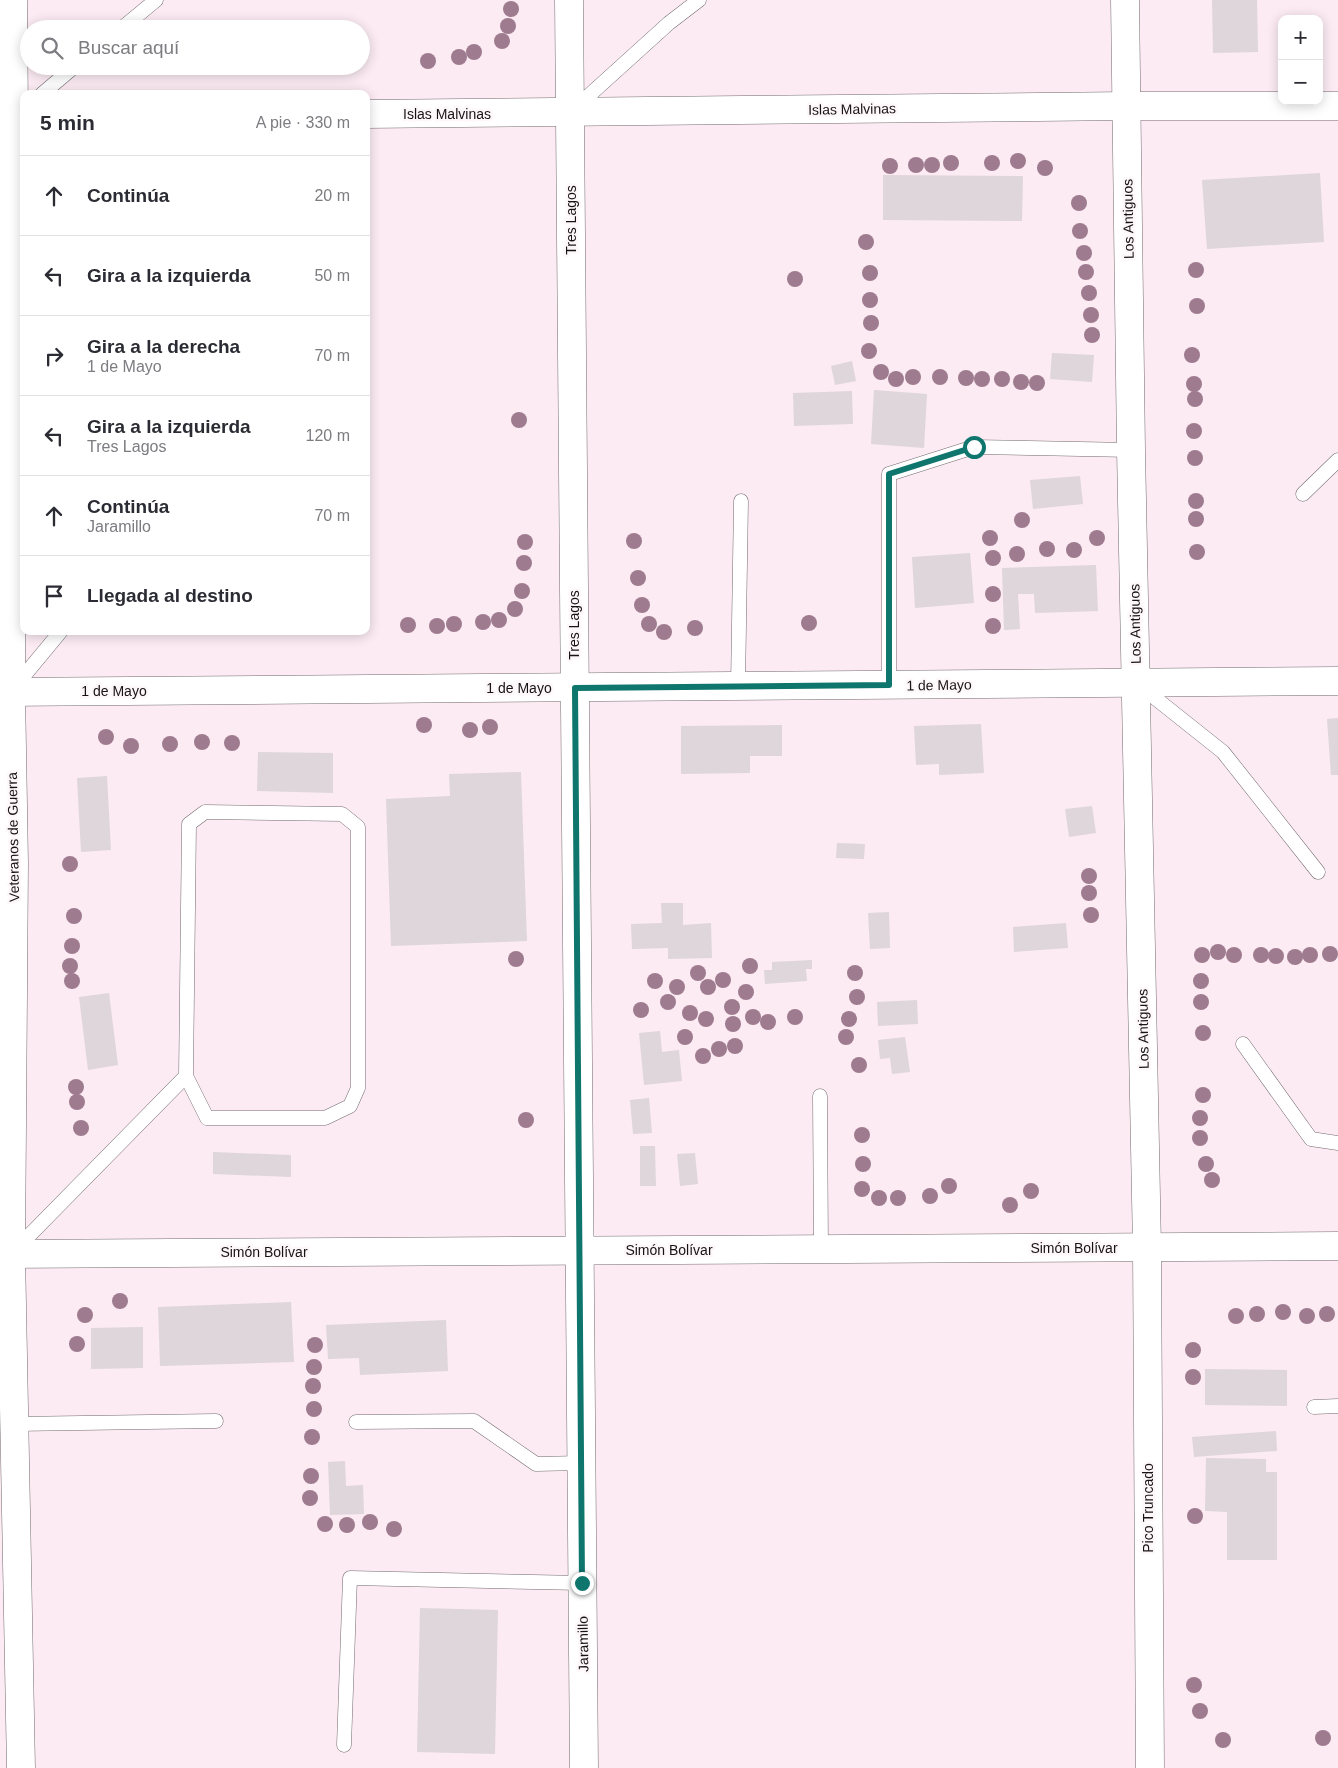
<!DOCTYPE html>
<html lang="es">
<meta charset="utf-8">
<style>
body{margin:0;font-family:Arial,sans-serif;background:#f2f2f3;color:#2b2b33}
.controls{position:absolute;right:15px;top:15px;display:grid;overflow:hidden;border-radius:10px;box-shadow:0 2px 12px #0003}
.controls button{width:45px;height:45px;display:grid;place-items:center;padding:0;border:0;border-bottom:1px solid #e1e1e2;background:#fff;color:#2b2b33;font:25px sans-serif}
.stop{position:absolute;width:15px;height:15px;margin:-11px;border:4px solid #0f766e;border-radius:50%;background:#fff}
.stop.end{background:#0f766e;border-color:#fff;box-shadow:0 1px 5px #0008}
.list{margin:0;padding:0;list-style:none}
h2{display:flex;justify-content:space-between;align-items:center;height:65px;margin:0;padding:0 20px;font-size:21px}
h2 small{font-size:16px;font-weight:400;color:#7c7c81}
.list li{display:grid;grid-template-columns:32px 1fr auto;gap:15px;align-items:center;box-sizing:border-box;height:80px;padding:0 20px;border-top:1px solid #e1e1e2}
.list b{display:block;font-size:19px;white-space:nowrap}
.list p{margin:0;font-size:16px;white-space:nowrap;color:#7c7c81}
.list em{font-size:16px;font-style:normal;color:#7c7c81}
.icon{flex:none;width:28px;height:28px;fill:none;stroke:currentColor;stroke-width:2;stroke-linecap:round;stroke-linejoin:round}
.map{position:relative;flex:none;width:1338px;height:1768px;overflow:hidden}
.search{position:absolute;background:#fff;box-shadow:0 2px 12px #0003;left:20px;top:20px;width:350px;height:55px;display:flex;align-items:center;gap:12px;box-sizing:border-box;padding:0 18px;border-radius:28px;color:#7c7c81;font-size:19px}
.panel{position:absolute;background:#fff;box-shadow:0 2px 12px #0003;left:20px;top:90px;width:350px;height:545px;border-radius:10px}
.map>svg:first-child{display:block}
.built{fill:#fcebf3;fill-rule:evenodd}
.building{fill:#ded6da}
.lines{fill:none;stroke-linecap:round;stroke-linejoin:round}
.service-casing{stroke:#736b6f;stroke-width:15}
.minor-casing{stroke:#736b6f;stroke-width:29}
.service{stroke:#fff;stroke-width:14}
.minor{stroke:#fff;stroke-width:28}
.tree{fill:#9e7b8f}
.route{stroke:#0f766e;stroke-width:6}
.labels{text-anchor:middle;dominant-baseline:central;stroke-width:5;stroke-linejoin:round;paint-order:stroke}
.street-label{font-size:14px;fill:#161315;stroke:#fef7fa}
</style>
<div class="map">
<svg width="1338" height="1768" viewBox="0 0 1338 1768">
<rect width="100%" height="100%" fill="#fef7fa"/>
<path class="built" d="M0,0H1338V1768H0ZM1282,19H1319V101H1282ZM29,29H361V66H29ZM24,94H366V631H24Z"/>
<g class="building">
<path d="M1212,0H1257L1258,52L1213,53Z"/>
<path d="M1320,173L1324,242L1207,249L1202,180Z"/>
<path d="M883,175L1023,176L1022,221L883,220Z"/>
<path d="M1052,353L1094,355L1092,382L1050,379Z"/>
<path d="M852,361L856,381L835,385L831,366Z"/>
<path d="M874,390L927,394L924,448L871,444Z"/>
<path d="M852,391L853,424L794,426L793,393Z"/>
<path d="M1080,476L1083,504L1033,509L1030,480Z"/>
<path d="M970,553L974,603L915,608L912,557Z"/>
<path d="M1096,565L1098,611L1035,613L1034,594H1018L1020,629L1004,630L1002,568Z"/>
<path d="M1338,718V775H1331L1327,719Z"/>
<path d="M981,724L984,773L939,775V764L916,765L914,726Z"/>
<path d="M782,725V756H750V773L681,774V726Z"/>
<path d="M258,752L333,753V793L257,791Z"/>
<path d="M521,772L527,941L391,946L386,799L450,796L449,774Z"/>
<path d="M107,776L111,850L81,852L77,778Z"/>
<path d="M1092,806L1096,833L1069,837L1065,809Z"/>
<path d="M837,843L865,844L864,859L836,858Z"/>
<path d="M661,903H683V925L711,923L712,958L668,959V948L632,949L631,924L662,923Z"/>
<path d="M889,912L890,948L870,949L868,913Z"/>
<path d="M1066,923L1068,948L1014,952L1013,927Z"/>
<path d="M812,960V969H806L807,981L765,984L764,970H772V962Z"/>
<path d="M109,993L118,1065L88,1070L79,997Z"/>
<path d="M917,1000L918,1024L878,1026L877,1002Z"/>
<path d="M660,1031L662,1052L679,1050L682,1081L644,1085L639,1033Z"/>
<path d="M905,1037L910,1072L892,1074L890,1058L880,1059L878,1040Z"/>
<path d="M649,1098L652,1133L633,1134L630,1100Z"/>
<path d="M640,1146H655L656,1186H640Z"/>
<path d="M213,1152L291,1155V1177L213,1174Z"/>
<path d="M695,1153L698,1184L680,1186L677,1154Z"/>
<path d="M291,1302L294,1362L160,1366L158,1307Z"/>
<path d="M446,1320L448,1371L360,1375L359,1358L328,1359L326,1325Z"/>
<path d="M143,1327V1368L91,1369V1328Z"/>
<path d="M1205,1369L1287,1370V1406L1205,1405Z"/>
<path d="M1276,1431L1277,1451L1194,1457L1192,1437Z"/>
<path d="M1206,1458L1266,1459V1472H1277V1560H1227V1512L1205,1511Z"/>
<path d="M345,1461L346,1486L363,1485L364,1514L330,1515L328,1462Z"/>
<path d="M420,1608L498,1610L495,1754L417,1752Z"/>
</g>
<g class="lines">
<defs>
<g id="service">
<path d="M121,29L156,0"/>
<path d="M42,94L75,66"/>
<path d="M574,109L669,23L699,0"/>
<path d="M1303,494L1338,460"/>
<path d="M889,685V474L974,447L1131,450"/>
<path d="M738,686L741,501"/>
<path d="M1140,686L1223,752L1318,872"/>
<path d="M13,689L61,631"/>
<path d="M1243,1044L1311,1139L1338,1143"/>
<path d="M820,1096L821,1249"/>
<path d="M12,1253L186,1076L189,824L205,812L342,814L358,827V1088L350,1106L325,1118H207L186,1076"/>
<path d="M1314,1407L1338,1406"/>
<path d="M356,1422L474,1421L536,1464L581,1463"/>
<path d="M14,1424L216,1421"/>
<path d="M344,1745L350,1578L582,1583"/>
</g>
<g id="minor">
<path d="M13,0L14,116L11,692L14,863L11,1254L21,1768"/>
<path d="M569,0L584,1768"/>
<path d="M1125,0L1131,450L1147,1247L1150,1768"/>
<path d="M366,114L1127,106H1338"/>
<path d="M0,692L1338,681"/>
<path d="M0,1254L1338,1246"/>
</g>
</defs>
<use href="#service" class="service-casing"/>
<use href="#minor" class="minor-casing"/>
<use href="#service" class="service"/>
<use href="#minor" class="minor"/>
</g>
<g class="tree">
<circle cx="511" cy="9" r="8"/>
<circle cx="508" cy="26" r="8"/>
<circle cx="502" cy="41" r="8"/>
<circle cx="474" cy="52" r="8"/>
<circle cx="459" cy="57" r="8"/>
<circle cx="428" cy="61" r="8"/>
<circle cx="1018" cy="161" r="8"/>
<circle cx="951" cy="163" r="8"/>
<circle cx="992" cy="163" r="8"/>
<circle cx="916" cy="165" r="8"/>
<circle cx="932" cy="165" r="8"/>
<circle cx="890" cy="166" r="8"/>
<circle cx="1045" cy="168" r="8"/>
<circle cx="1079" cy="203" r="8"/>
<circle cx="1080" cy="231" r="8"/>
<circle cx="866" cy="242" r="8"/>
<circle cx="1084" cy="253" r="8"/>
<circle cx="1196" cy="270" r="8"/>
<circle cx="1086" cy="272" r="8"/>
<circle cx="870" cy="273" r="8"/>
<circle cx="795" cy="279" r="8"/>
<circle cx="1089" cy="293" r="8"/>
<circle cx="870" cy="300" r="8"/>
<circle cx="1197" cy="306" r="8"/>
<circle cx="1091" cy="315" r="8"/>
<circle cx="871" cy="323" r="8"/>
<circle cx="1092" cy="335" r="8"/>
<circle cx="869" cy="351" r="8"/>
<circle cx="1192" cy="355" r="8"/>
<circle cx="881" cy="372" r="8"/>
<circle cx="913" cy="377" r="8"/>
<circle cx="940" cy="377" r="8"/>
<circle cx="966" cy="378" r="8"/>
<circle cx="896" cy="379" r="8"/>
<circle cx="982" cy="379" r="8"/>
<circle cx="1002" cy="379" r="8"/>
<circle cx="1021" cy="382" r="8"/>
<circle cx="1037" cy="383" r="8"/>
<circle cx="1194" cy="384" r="8"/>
<circle cx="1195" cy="399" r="8"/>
<circle cx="519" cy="420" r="8"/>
<circle cx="1194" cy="431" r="8"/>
<circle cx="1195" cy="458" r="8"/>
<circle cx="1196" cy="501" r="8"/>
<circle cx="1196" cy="519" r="8"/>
<circle cx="1022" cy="520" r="8"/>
<circle cx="990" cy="538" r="8"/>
<circle cx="1097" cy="538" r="8"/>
<circle cx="634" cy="541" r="8"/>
<circle cx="525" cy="542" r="8"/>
<circle cx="1047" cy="549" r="8"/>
<circle cx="1074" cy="550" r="8"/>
<circle cx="1197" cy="552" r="8"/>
<circle cx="1017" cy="554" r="8"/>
<circle cx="993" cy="558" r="8"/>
<circle cx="524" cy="563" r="8"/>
<circle cx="638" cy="578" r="8"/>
<circle cx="522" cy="591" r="8"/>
<circle cx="993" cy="594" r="8"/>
<circle cx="642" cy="605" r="8"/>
<circle cx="515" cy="609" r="8"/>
<circle cx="499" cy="620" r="8"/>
<circle cx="483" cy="622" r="8"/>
<circle cx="809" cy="623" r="8"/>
<circle cx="454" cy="624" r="8"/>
<circle cx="649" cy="624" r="8"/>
<circle cx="408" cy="625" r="8"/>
<circle cx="437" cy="626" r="8"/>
<circle cx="993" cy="626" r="8"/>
<circle cx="695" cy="628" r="8"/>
<circle cx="664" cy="632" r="8"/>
<circle cx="424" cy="725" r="8"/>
<circle cx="490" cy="727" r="8"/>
<circle cx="470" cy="730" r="8"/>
<circle cx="106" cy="737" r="8"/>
<circle cx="202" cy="742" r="8"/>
<circle cx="232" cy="743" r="8"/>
<circle cx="170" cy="744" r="8"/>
<circle cx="131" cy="746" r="8"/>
<circle cx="70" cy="864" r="8"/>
<circle cx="1089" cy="876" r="8"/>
<circle cx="1089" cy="893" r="8"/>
<circle cx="1091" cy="915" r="8"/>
<circle cx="74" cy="916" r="8"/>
<circle cx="72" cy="946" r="8"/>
<circle cx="1218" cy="952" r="8"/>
<circle cx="1330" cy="954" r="8"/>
<circle cx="1202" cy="955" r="8"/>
<circle cx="1234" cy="955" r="8"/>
<circle cx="1261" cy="955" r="8"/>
<circle cx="1310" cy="955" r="8"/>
<circle cx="1276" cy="956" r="8"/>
<circle cx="1295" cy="957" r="8"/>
<circle cx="516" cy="959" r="8"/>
<circle cx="70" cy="966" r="8"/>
<circle cx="750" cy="966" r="8"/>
<circle cx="698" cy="973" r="8"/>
<circle cx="855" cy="973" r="8"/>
<circle cx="723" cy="980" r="8"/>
<circle cx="72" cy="981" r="8"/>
<circle cx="655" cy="981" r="8"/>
<circle cx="1201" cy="981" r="8"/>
<circle cx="677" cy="987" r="8"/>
<circle cx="708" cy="987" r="8"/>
<circle cx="746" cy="992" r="8"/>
<circle cx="857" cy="997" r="8"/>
<circle cx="668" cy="1002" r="8"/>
<circle cx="1201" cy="1002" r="8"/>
<circle cx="732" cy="1007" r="8"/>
<circle cx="641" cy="1010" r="8"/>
<circle cx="690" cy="1013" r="8"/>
<circle cx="753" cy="1017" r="8"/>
<circle cx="795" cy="1017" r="8"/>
<circle cx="706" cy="1019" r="8"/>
<circle cx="849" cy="1019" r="8"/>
<circle cx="768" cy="1022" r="8"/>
<circle cx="733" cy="1024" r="8"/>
<circle cx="1203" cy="1033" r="8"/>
<circle cx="685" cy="1037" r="8"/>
<circle cx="846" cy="1037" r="8"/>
<circle cx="735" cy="1046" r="8"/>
<circle cx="719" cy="1049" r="8"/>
<circle cx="703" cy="1056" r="8"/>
<circle cx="859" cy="1065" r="8"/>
<circle cx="76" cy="1087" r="8"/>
<circle cx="1203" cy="1095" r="8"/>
<circle cx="77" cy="1102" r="8"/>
<circle cx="1200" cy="1118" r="8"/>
<circle cx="526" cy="1120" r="8"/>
<circle cx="81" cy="1128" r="8"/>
<circle cx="862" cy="1135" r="8"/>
<circle cx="1200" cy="1138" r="8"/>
<circle cx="863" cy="1164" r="8"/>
<circle cx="1206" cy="1164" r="8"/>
<circle cx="1212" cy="1180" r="8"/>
<circle cx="949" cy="1186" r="8"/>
<circle cx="862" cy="1189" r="8"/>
<circle cx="1031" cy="1191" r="8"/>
<circle cx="930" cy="1196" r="8"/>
<circle cx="879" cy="1198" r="8"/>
<circle cx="898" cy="1198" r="8"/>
<circle cx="1010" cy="1205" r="8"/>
<circle cx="120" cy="1301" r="8"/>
<circle cx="1283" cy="1312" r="8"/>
<circle cx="1257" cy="1314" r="8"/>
<circle cx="1327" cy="1314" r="8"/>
<circle cx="85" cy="1315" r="8"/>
<circle cx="1236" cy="1316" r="8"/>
<circle cx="1307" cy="1316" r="8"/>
<circle cx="77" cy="1344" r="8"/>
<circle cx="315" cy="1345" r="8"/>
<circle cx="1193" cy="1350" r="8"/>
<circle cx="314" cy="1367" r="8"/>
<circle cx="1193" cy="1377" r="8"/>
<circle cx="313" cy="1386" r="8"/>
<circle cx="314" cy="1409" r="8"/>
<circle cx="312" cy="1437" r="8"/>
<circle cx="311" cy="1476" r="8"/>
<circle cx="310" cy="1498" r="8"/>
<circle cx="1195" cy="1516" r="8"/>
<circle cx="370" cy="1522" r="8"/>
<circle cx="325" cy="1524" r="8"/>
<circle cx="347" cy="1525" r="8"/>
<circle cx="394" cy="1529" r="8"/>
<circle cx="1194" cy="1685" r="8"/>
<circle cx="1200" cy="1711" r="8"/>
<circle cx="1323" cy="1738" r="8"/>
<circle cx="1223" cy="1740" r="8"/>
</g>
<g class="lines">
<path class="route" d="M582,1583L575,688L889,685V474L974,447"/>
</g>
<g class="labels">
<g class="street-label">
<text transform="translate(852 109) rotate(-1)">Islas Malvinas</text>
<text x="447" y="114">Islas Malvinas</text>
<text transform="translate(1128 219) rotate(-91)">Los Antiguos</text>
<text transform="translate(571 220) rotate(-90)">Tres Lagos</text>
<text transform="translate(1135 624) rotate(-91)">Los Antiguos</text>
<text transform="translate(574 625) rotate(-90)">Tres Lagos</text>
<text transform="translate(939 685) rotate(-1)">1 de Mayo</text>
<text x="519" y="688">1 de Mayo</text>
<text x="114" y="691">1 de Mayo</text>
<text transform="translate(13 837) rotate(-91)">Veteranos de Guerra</text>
<text transform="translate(1143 1029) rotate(-91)">Los Antiguos</text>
<text x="1074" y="1248">Simón Bolívar</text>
<text x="669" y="1250">Simón Bolívar</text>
<text x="264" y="1252">Simón Bolívar</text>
<text transform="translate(1148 1508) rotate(-90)">Pico Truncado</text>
<text transform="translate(583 1644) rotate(-91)">Jaramillo</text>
</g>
</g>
</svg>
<div class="controls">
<button>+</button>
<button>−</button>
</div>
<div class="stop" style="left:974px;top:447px"></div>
<div class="stop end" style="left:582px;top:1583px"></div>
<div class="search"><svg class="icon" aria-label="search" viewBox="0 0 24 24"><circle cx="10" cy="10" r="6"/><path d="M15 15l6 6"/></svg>Buscar aquí</div>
<section class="panel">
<h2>5 min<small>A pie · 330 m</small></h2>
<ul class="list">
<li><svg class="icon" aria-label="ahead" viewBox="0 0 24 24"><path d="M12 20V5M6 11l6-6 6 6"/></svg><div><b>Continúa</b></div><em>20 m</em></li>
<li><svg class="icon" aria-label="left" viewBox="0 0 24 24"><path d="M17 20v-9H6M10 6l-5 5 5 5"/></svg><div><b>Gira a la izquierda</b></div><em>50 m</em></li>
<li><svg class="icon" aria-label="right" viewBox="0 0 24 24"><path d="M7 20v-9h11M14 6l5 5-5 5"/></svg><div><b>Gira a la derecha</b><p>1 de Mayo</p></div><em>70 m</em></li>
<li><svg class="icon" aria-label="left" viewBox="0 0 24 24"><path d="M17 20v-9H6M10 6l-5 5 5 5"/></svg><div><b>Gira a la izquierda</b><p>Tres Lagos</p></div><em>120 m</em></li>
<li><svg class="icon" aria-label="ahead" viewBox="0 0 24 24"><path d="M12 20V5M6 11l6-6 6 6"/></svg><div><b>Continúa</b><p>Jaramillo</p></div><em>70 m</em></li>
<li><svg class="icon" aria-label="arrive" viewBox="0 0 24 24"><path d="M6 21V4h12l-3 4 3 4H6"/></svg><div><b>Llegada al destino</b></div></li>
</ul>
</section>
</div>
